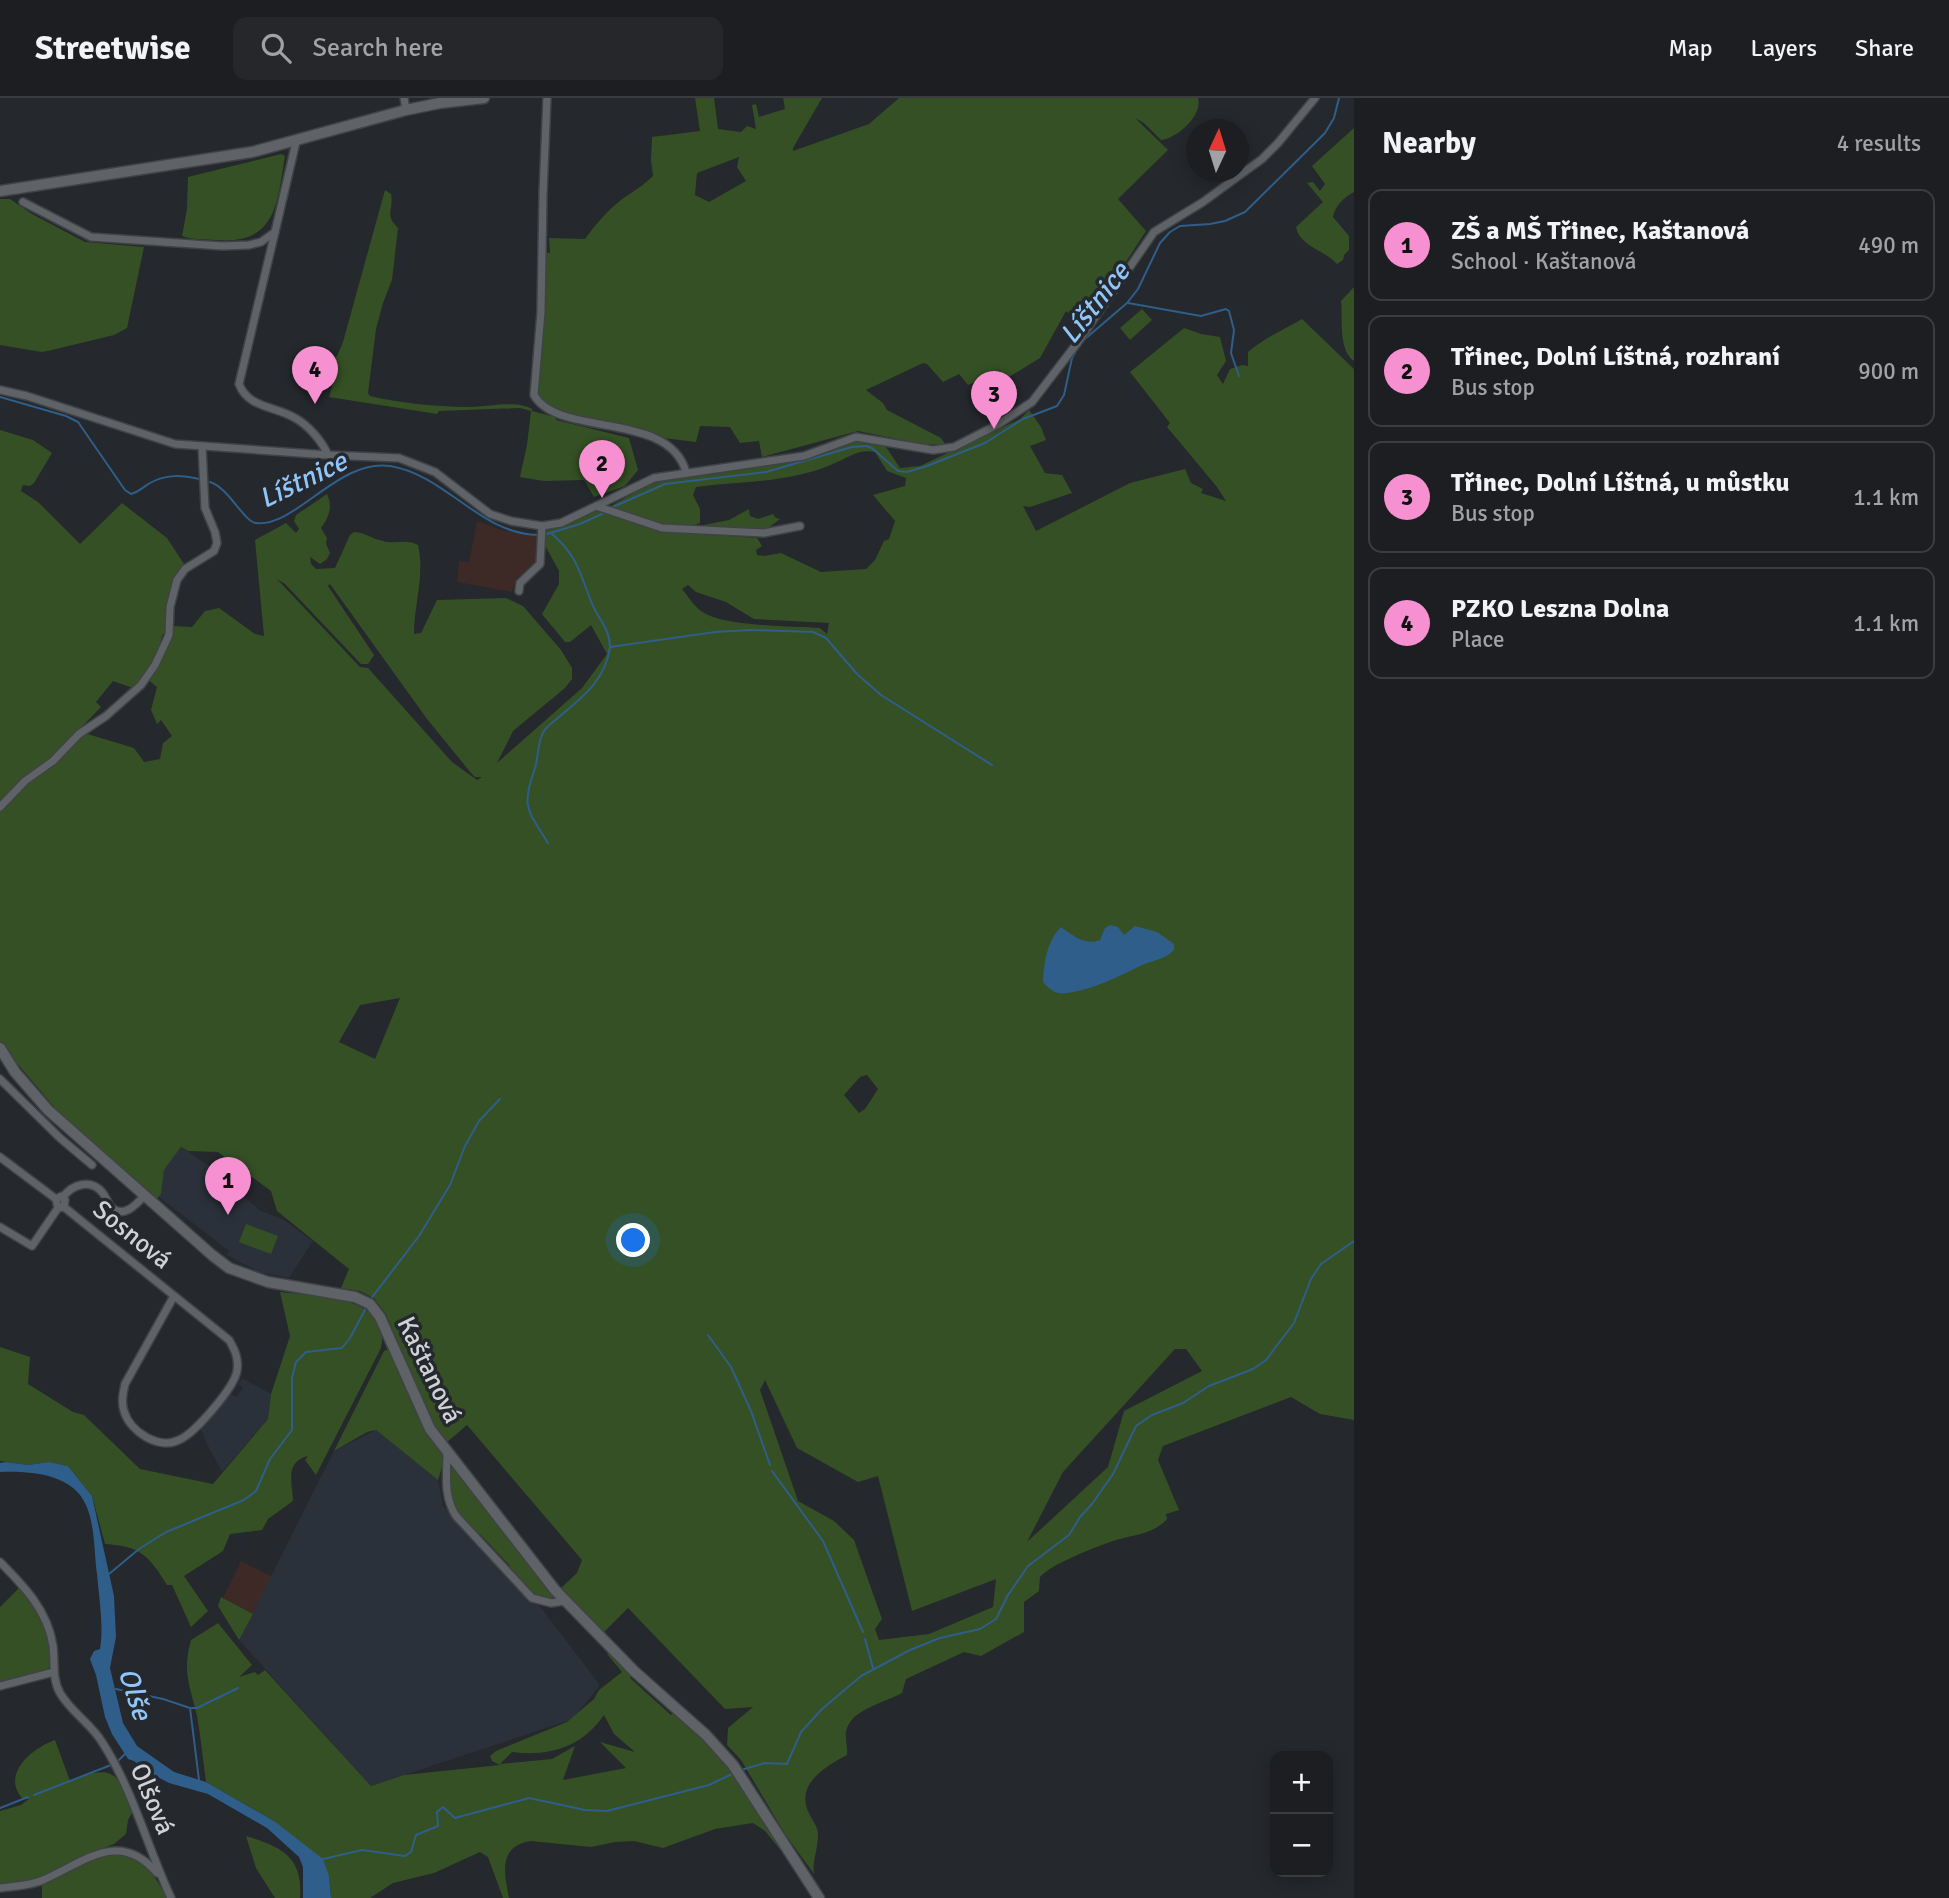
<!DOCTYPE html>
<meta charset="utf-8">
<style>
body{margin:0;font-family:Signika,sans-serif;background:#25272a;color:#f1f3f6}
.controls{position:absolute;right:21px;bottom:21px;display:grid;overflow:hidden;border-radius:14px;box-shadow:0 4px 18px #0003}
.controls button{width:63px;height:63px;display:grid;place-items:center;padding:0;border:0;border-bottom:2px solid #3a3c3f;background:#1c1e21;color:#f1f3f6;font:35px sans-serif}
.compass{position:absolute;left:1186px;top:21px;width:63px;height:63px;border-radius:50%;background:#1c1e21;box-shadow:0 4px 18px #0003;rotate:4deg}
.you{position:absolute;left:634px;top:1143px;width:24px;height:24px;margin:-18px;border:5px solid #fff;border-radius:50%;background:#1a73e8;box-shadow:0 0 0 10px #1a73e833}
.badge{display:grid;place-items:center;width:46px;height:46px;border-radius:50%;background:#f690d0;color:#111;font-size:23px;font-weight:700}
.pin{position:absolute;translate:-50% -58px;filter:drop-shadow(0 2px 4px #0008)}
.pin::after{content:'';position:absolute;top:37px;width:24px;height:21px;background:inherit;clip-path:polygon(0 0,100% 0,50% 100%)}
.list{margin:0;padding:0;list-style:none}
h2{display:flex;justify-content:space-between;align-items:center;height:91px;margin:0;padding:0 28px;font-size:30px}
h2 small{font-size:23px;font-weight:400;color:#a0a2a5}
.list li{display:grid;grid-template-columns:46px 1fr auto;gap:21px;align-items:center;box-sizing:border-box;height:112px;margin:0 14px 14px;padding:0 14px;border:2px solid #3a3c3f;border-radius:14px}
.list b{display:block;font-size:26px;white-space:nowrap}
.list p{margin:0;font-size:23px;white-space:nowrap;color:#a0a2a5}
.list em{font-size:23px;font-style:normal;color:#a0a2a5}
.icon{flex:none;width:38px;height:38px;fill:none;stroke:currentColor;stroke-width:2;stroke-linecap:round;stroke-linejoin:round}
.map{position:relative;flex:none;width:1354px;height:1800px;overflow:hidden}
header{display:flex;align-items:center;gap:42px;box-sizing:border-box;height:98px;padding:0 35px;background:#1c1e21;border-bottom:2px solid #3a3c3f}
header strong{font-size:33px}
nav{display:flex;gap:38px;margin-inline-start:auto;font-size:24px}
.search{width:490px;height:63px;background:#25272a;display:flex;align-items:center;gap:18px;box-sizing:border-box;padding:0 24px;border-radius:14px;color:#a0a2a5;font-size:26px}
main{display:flex}
aside{flex:1;background:#1c1e21}
.map>svg:first-child{display:block}
.industrial{fill:#3d2926}
.built{fill:#2a313a}
.green{fill:#355025;fill-rule:evenodd}
.water{fill:#2f5e8a}
.lines{fill:none;stroke-linecap:round;stroke-linejoin:round}
.stream{stroke:#2f5e8a;stroke-width:2}
.street-casing{stroke:#404346;stroke-width:10}
.secondary-casing{stroke:#404346;stroke-width:13}
.street{stroke:#5f6266;stroke-width:7}
.secondary{stroke:#5f6266;stroke-width:10}
.labels{text-anchor:middle;dominant-baseline:central;stroke-width:7;stroke-linejoin:round;paint-order:stroke}
.street-label{font-size:26px;fill:#d0d2d5;stroke:#25282c}
.water-label{font-size:28px;font-style:italic;fill:#8fc5fa;stroke:#25282c}
</style>
<header>
<strong>Streetwise</strong>
<div class="search"><svg class="icon" aria-label="search" viewBox="0 0 24 24"><circle cx="10" cy="10" r="6"/><path d="M15 15l6 6"/></svg>Search here</div>
<nav><a>Map</a><a>Layers</a><a>Share</a></nav>
</header>
<main>
<div class="map">
<svg width="1354" height="1800" viewBox="0 0 1354 1800">
<rect width="100%" height="100%" fill="#25282c"/>
<g class="industrial">
<path d="M477,423L502,432L540,438V463L532,474L517,479L512,494L457,484L459,463L469,464Z"/>
<path d="M241,1463L273,1479L253,1516L223,1500Z"/>
</g>
<g class="built">
<path d="M181,1049L210,1069L216,1062L239,1080L233,1089L261,1113L284,1122L313,1143L289,1180L259,1174L227,1157L229,1153L159,1099L164,1072Z"/>
<path d="M242,1280L271,1296L268,1321L222,1374L207,1346L201,1331L230,1295L236,1299L243,1290L238,1286Z"/>
<path d="M376,1332L438,1382L443,1408L542,1511L600,1587L573,1621L371,1688L239,1542L334,1353Z"/>
</g>
<g class="green">
<path d="M695,0H714L718,31L741,34L747,28L756,31L752,7L756,6L759,19L785,11L783,0H822L793,50V53L869,26L899,0H1198C1203,18 1177,40 1161,42L1144,25L1135,20L1168,52L1118,101L1146,133L1109,190L1084,218L1082,225L1066,213L1040,260L1004,282L998,270L999,274L988,283L980,282L968,287L959,276L943,284L927,266L923,265L866,292L883,305L887,312L941,340L946,347L922,346L858,333L762,359L759,343L740,345L730,329L700,328L696,344L663,340L616,327L557,315L538,298L536,291L545,190L544,155H550L549,140L585,141C595,127 607,113 621,102C632,94 643,88 653,78L651,62L652,39L700,33ZM739,59L737,69L746,83L709,104L695,97L697,75Z"/>
<path d="M1354,30V94C1344,99 1335,108 1333,119L1349,138V152L1344,157L1343,162L1337,166C1325,152 1300,149 1296,129L1323,104L1307,85L1313,84L1320,93L1325,86L1312,68Z"/>
<path d="M281,56L285,58C277,107 276,147 215,142C204,141 193,142 182,138L187,111L188,79Z"/>
<path d="M385,92L391,96C394,113 384,117 398,130L392,182L383,205L376,231L368,295L370,298C400,305 431,308 462,309C482,310 516,301 532,311V313L555,319L556,322L629,340L638,372L625,388L594,399L584,382L544,383L520,379L527,347L531,313L520,310L439,313L437,316L329,299L338,268L332,262L337,258L343,244Z"/>
<path d="M0,101H10L32,116L85,144L144,149L127,230L114,237L52,252L42,254L0,247Z"/>
<path d="M1354,189V263C1338,252 1343,221 1341,203Z"/>
<path d="M1142,211L1152,222L1130,242L1120,230Z"/>
<path d="M1302,221L1354,271V1322L1320,1316L1291,1299L1163,1348L1158,1362L1179,1412L1166,1416L1167,1421C1154,1436 1133,1437 1116,1442C1098,1448 1051,1466 1040,1479L1039,1493L1024,1504V1534L981,1558L964,1554L906,1581L902,1595C885,1605 850,1611 846,1634C845,1642 848,1650 847,1657C826,1668 796,1686 808,1713C811,1721 819,1729 818,1738C818,1751 812,1763 814,1776L785,1736L741,1662L727,1647L728,1630L753,1609L725,1611L628,1510L603,1535L560,1491L577,1475L582,1462L467,1327L446,1345L430,1321L386,1216L374,1200L360,1193L341,1190L349,1171L277,1113L271,1093L218,1054L188,1053L181,1049L164,1072L161,1096L157,1101L71,1029L0,945V332L33,342L52,355L34,385L30,388L23,387L21,393L38,404L80,446L122,405L167,440L184,466L174,490L167,537L163,536C159,544 161,551 158,558C152,571 142,581 133,590L113,583L96,604L101,609L73,638L84,635L134,650L144,664L160,661L163,645L172,638L161,622L157,626L151,612L157,589L147,581C159,565 171,550 172,528L192,529L205,513L219,510L255,536L264,538L255,442L286,425L296,435L299,431L294,423L296,417L327,396C333,409 329,419 321,430L327,440L326,446L330,455L327,461L320,466L310,459L311,466L316,471L335,470L350,437L354,434C367,435 372,441 383,443C395,447 406,440 418,447C425,478 414,506 414,536L421,535L437,502L506,500L523,508L561,552L572,570V581L565,590L513,633L497,665L582,590L607,556L591,527L570,544H565L542,516L559,486V473L540,438L545,429H554L599,411L658,433L757,440L762,448L756,452L757,457L764,458L781,455L821,474L866,471L875,462L884,443L889,441L895,423L873,397L905,388L906,380L887,373L875,354C858,351 850,359 835,365C792,385 742,383 696,389L693,397L700,411V425C672,436 643,421 615,413L611,408L651,385L806,360L854,342L884,346L900,370L920,368L1020,321L1029,312L1041,329L1046,342L1030,348L1045,375L1062,377L1072,395L1030,409L1023,408L1036,433L1130,385L1185,371L1191,385L1203,391L1201,395L1226,403L1217,389L1167,329L1170,325L1130,274L1184,230L1201,236L1220,239L1226,263L1217,277L1223,286L1230,271L1242,267L1248,268V254C1263,240 1284,232 1302,221ZM277,481L285,486L361,566H368L374,557L328,488L330,486L427,621L471,675L475,679H482L477,682L452,664L368,570L360,569ZM688,487L696,494L726,504L754,521L829,525L827,536L820,530C793,528 719,529 700,512C693,507 688,498 682,491ZM400,900L375,961L339,944L360,907ZM867,977L878,991L865,1011L859,1015L844,997L860,979ZM1175,1251H1186L1202,1273L1124,1313L1108,1369L1027,1444L1063,1374ZM765,1282L797,1350L858,1384L878,1378L912,1513L996,1481L993,1509L929,1536L879,1542L875,1531L882,1521L854,1442L834,1423L798,1403L760,1292Z"/>
<path d="M749,411L750,418L758,421L773,416L776,420L780,421L767,431L747,434L702,432L704,427L729,422Z"/>
<path d="M246,1126L278,1138L271,1156L239,1144Z"/>
<path d="M280,1194C314,1198 392,1197 381,1250L316,1377L305,1362L308,1358C285,1364 292,1383 293,1403L268,1421L262,1432L230,1436L223,1453L184,1478L208,1513L191,1529L172,1487H167C149,1458 141,1448 105,1446L92,1398L68,1368L49,1364L28,1367L0,1363V1249L30,1259L28,1286L73,1314L84,1317L140,1371L213,1386L268,1321L271,1296L290,1238Z"/>
<path d="M389,1251L422,1326L445,1359L438,1382L376,1332L367,1334L334,1353L384,1253Z"/>
<path d="M452,1367L554,1498L550,1502L535,1499L508,1471L510,1468L480,1436L477,1438C458,1416 441,1399 452,1367Z"/>
<path d="M21,1488L28,1497L50,1539L52,1567L45,1573L0,1585V1509Z"/>
<path d="M221,1499L253,1516L239,1542L218,1508Z"/>
<path d="M218,1525L252,1567L239,1579L255,1574L258,1577L265,1572L371,1688L404,1677L500,1667L492,1663L490,1658L496,1653L567,1624L594,1601L599,1592L622,1574L607,1556H612L632,1576L630,1580L671,1617L674,1614L730,1669L791,1765L765,1733L753,1725L715,1731L663,1750L634,1743L615,1744L591,1749L531,1743C498,1748 504,1775 509,1800H503L488,1759L480,1754L434,1775L393,1785L370,1800H331L329,1778L274,1723L206,1684C203,1662 201,1640 197,1618C190,1587 182,1575 191,1542ZM604,1617L614,1636L635,1654L600,1644L626,1670L563,1682L575,1648L552,1661L500,1666L512,1654C549,1659 582,1649 604,1617Z"/>
<path d="M55,1642L70,1683C114,1666 116,1673 133,1713L128,1722L126,1736L114,1746L100,1751L41,1780L0,1786V1713L21,1707L29,1701H23C0,1677 32,1650 55,1642Z"/>
<path d="M246,1738C282,1749 303,1759 300,1800H275L256,1770Z"/>
<path d="M109,1755C142,1760 152,1772 167,1800H42V1786Z"/>
</g>
<g class="water">
<path d="M1110,827L1118,829L1124,837L1135,828L1157,834L1174,846V852C1165,862 1152,862 1140,868C1118,879 1092,892 1067,895C1056,897 1049,891 1043,884C1044,864 1047,843 1061,829C1073,838 1086,848 1100,842L1105,830Z"/>
<path d="M6,1364L28,1367L49,1364L68,1368L92,1398L114,1498L116,1539L110,1570L123,1625L137,1648L174,1674L206,1684L274,1723L323,1761L329,1778L331,1800H303V1769L299,1759L267,1730L208,1696L169,1685L146,1673L134,1663L128,1661L112,1636L105,1619L96,1577L90,1561L94,1553L100,1551C104,1527 99,1501 97,1476C94,1454 95,1427 86,1407C72,1375 29,1373 0,1374V1365Z"/>
</g>
<g class="lines">
<g class="stream">
<path d="M1128,205L1201,218L1226,211L1229,213L1234,232L1231,255L1239,278"/>
<path d="M0,299L66,318L78,324L125,392L131,396C139,394 143,389 150,385C166,376 182,377 199,381"/>
<path d="M210,384C229,390 244,424 256,425C295,430 339,360 390,368C446,377 480,436 538,437"/>
<path d="M613,409L665,386L766,374L852,349L866,348L872,350L898,373L907,374L927,368L985,345L1023,321L1057,308L1064,297L1072,260L1078,250L1085,241L1127,205L1138,191L1160,145L1170,134L1180,128L1210,126L1225,123L1245,114L1325,35L1334,20L1339,0"/>
<path d="M551,435C579,459 580,477 593,508C600,523 610,532 610,549L715,534L751,532L813,534L826,540L857,576L881,597L992,667"/>
<path d="M547,436L580,426L604,415"/>
<path d="M548,745C527,711 521,709 535,670C539,657 537,644 544,633C548,627 555,623 560,618C583,599 606,581 610,549"/>
<path d="M370,1202L419,1138L450,1087L465,1048L479,1023L500,1001"/>
<path d="M708,1237L731,1269L751,1313L770,1367"/>
<path d="M772,1373L823,1443L863,1534"/>
<path d="M109,1476L139,1451L166,1434L244,1402L256,1393L270,1361L292,1332V1280L296,1264L306,1254L342,1250L350,1240L366,1210"/>
<path d="M865,1541L873,1570"/>
<path d="M116,1591L163,1601L190,1610L199,1682"/>
<path d="M191,1610H197L238,1590"/>
<path d="M118,1663L125,1656"/>
<path d="M741,1672L765,1665L787,1666L801,1634L822,1611L861,1578L910,1552L940,1540L980,1531L996,1521L1008,1497L1028,1468L1069,1437L1080,1419L1092,1406L1113,1376L1136,1328L1152,1317L1183,1305L1209,1288L1253,1271L1266,1262L1294,1225L1311,1181L1321,1166L1354,1143"/>
<path d="M34,1697L111,1667"/>
<path d="M0,1710L28,1699"/>
<path d="M323,1761L362,1752L405,1758L411,1754L416,1737L438,1728L437,1714L443,1709L455,1720L529,1700L585,1712L607,1713L709,1687L732,1676"/>
</g>
<defs>
<g id="street">
<path d="M404,0L406,12"/>
<path d="M547,0L543,96L541,214L534,297C558,340 669,312 686,374"/>
<path d="M23,104L91,139L222,148L249,147L261,144L275,134L296,44"/>
<path d="M275,134L239,286C248,310 275,308 295,320C308,327 322,343 328,357"/>
<path d="M0,292L27,298L175,346L328,357L399,360L435,374L490,416L511,423L542,428L561,425L654,380L804,358L856,339L933,352L954,349L997,327L1032,304L1078,244L1154,134L1203,104L1262,61L1278,45L1315,0"/>
<path d="M599,409L662,430L764,435L800,428"/>
<path d="M519,493L520,485L540,466L542,428"/>
<path d="M0,709L25,683L53,663L79,636L106,618L141,587L155,567L169,537L170,509L177,482L185,471L214,453L217,445L215,434L205,410L202,348"/>
<path d="M0,981L60,1040L92,1067"/>
<path d="M0,1059L56,1101"/>
<path d="M63,1099C72,1087 90,1080 102,1094C106,1098 107,1104 111,1109C123,1121 136,1107 144,1098"/>
<path d="M64,1109L229,1242C235,1252 239,1261 237,1273C234,1290 195,1335 179,1342C159,1352 130,1334 124,1313C121,1304 123,1295 125,1286L174,1198"/>
<path d="M0,1129L32,1148L58,1110L64,1109L65,1102L62,1098L56,1101L58,1110"/>
<path d="M447,1354C447,1376 443,1398 456,1418L532,1500L551,1505L565,1503"/>
<path d="M0,1464C24,1488 48,1513 53,1548C55,1564 52,1581 60,1595C71,1614 91,1626 102,1644C133,1692 147,1748 171,1800"/>
<path d="M0,1588L54,1574"/>
<path d="M0,1790C14,1788 30,1788 43,1782C83,1765 119,1730 157,1775"/>
</g>
<g id="secondary">
<path d="M0,93L252,54L406,12L440,5L484,0"/>
<path d="M0,950L15,974L48,1012L212,1157L229,1170L268,1184L355,1199L370,1206L380,1219L430,1331L555,1492L634,1573L706,1637L733,1667L819,1800"/>
</g>
</defs>
<use href="#street" class="street-casing"/>
<use href="#secondary" class="secondary-casing"/>
<use href="#street" class="street"/>
<use href="#secondary" class="secondary"/>
</g>
<g class="labels">
<g class="street-label">
<text transform="translate(132 1137) rotate(39)">Sosnová</text>
<text transform="translate(429 1272) rotate(64)">Kaštanová</text>
<text transform="translate(152 1701) rotate(67)">Olšová</text>
</g>
<g class="water-label">
<text transform="translate(1095 205) rotate(-52)">Líštnice</text>
<text transform="translate(303 382) rotate(-26)">Líštnice</text>
<text transform="translate(135 1596) rotate(72)">Olše</text>
</g>
</g>
</svg>
<div class="controls">
<button>+</button>
<button>−</button>
</div>
<svg class="compass" viewBox="-18 -18 36 36"><path d="M0-13l5 13h-10z" fill="#e53935"/><path d="M0 13l5-13h-10z" fill="#a0a2a5"/></svg>
<div class="you"></div>
<div class="pin badge" style="left:228px;top:1117px">1</div>
<div class="pin badge" style="left:602px;top:400px">2</div>
<div class="pin badge" style="left:994px;top:331px">3</div>
<div class="pin badge" style="left:315px;top:306px">4</div>
</div>
<aside>
<h2>Nearby<small>4 results</small></h2>
<ul class="list">
<li><span class="badge">1</span><div><b>ZŠ a MŠ Třinec, Kaštanová</b><p>School · Kaštanová</p></div><em>490 m</em></li>
<li><span class="badge">2</span><div><b>Třinec, Dolní Líštná, rozhraní</b><p>Bus stop</p></div><em>900 m</em></li>
<li><span class="badge">3</span><div><b>Třinec, Dolní Líštná, u můstku</b><p>Bus stop</p></div><em>1.1 km</em></li>
<li><span class="badge">4</span><div><b>PZKO Leszna Dolna</b><p>Place</p></div><em>1.1 km</em></li>
</ul>
</aside>
</main>
